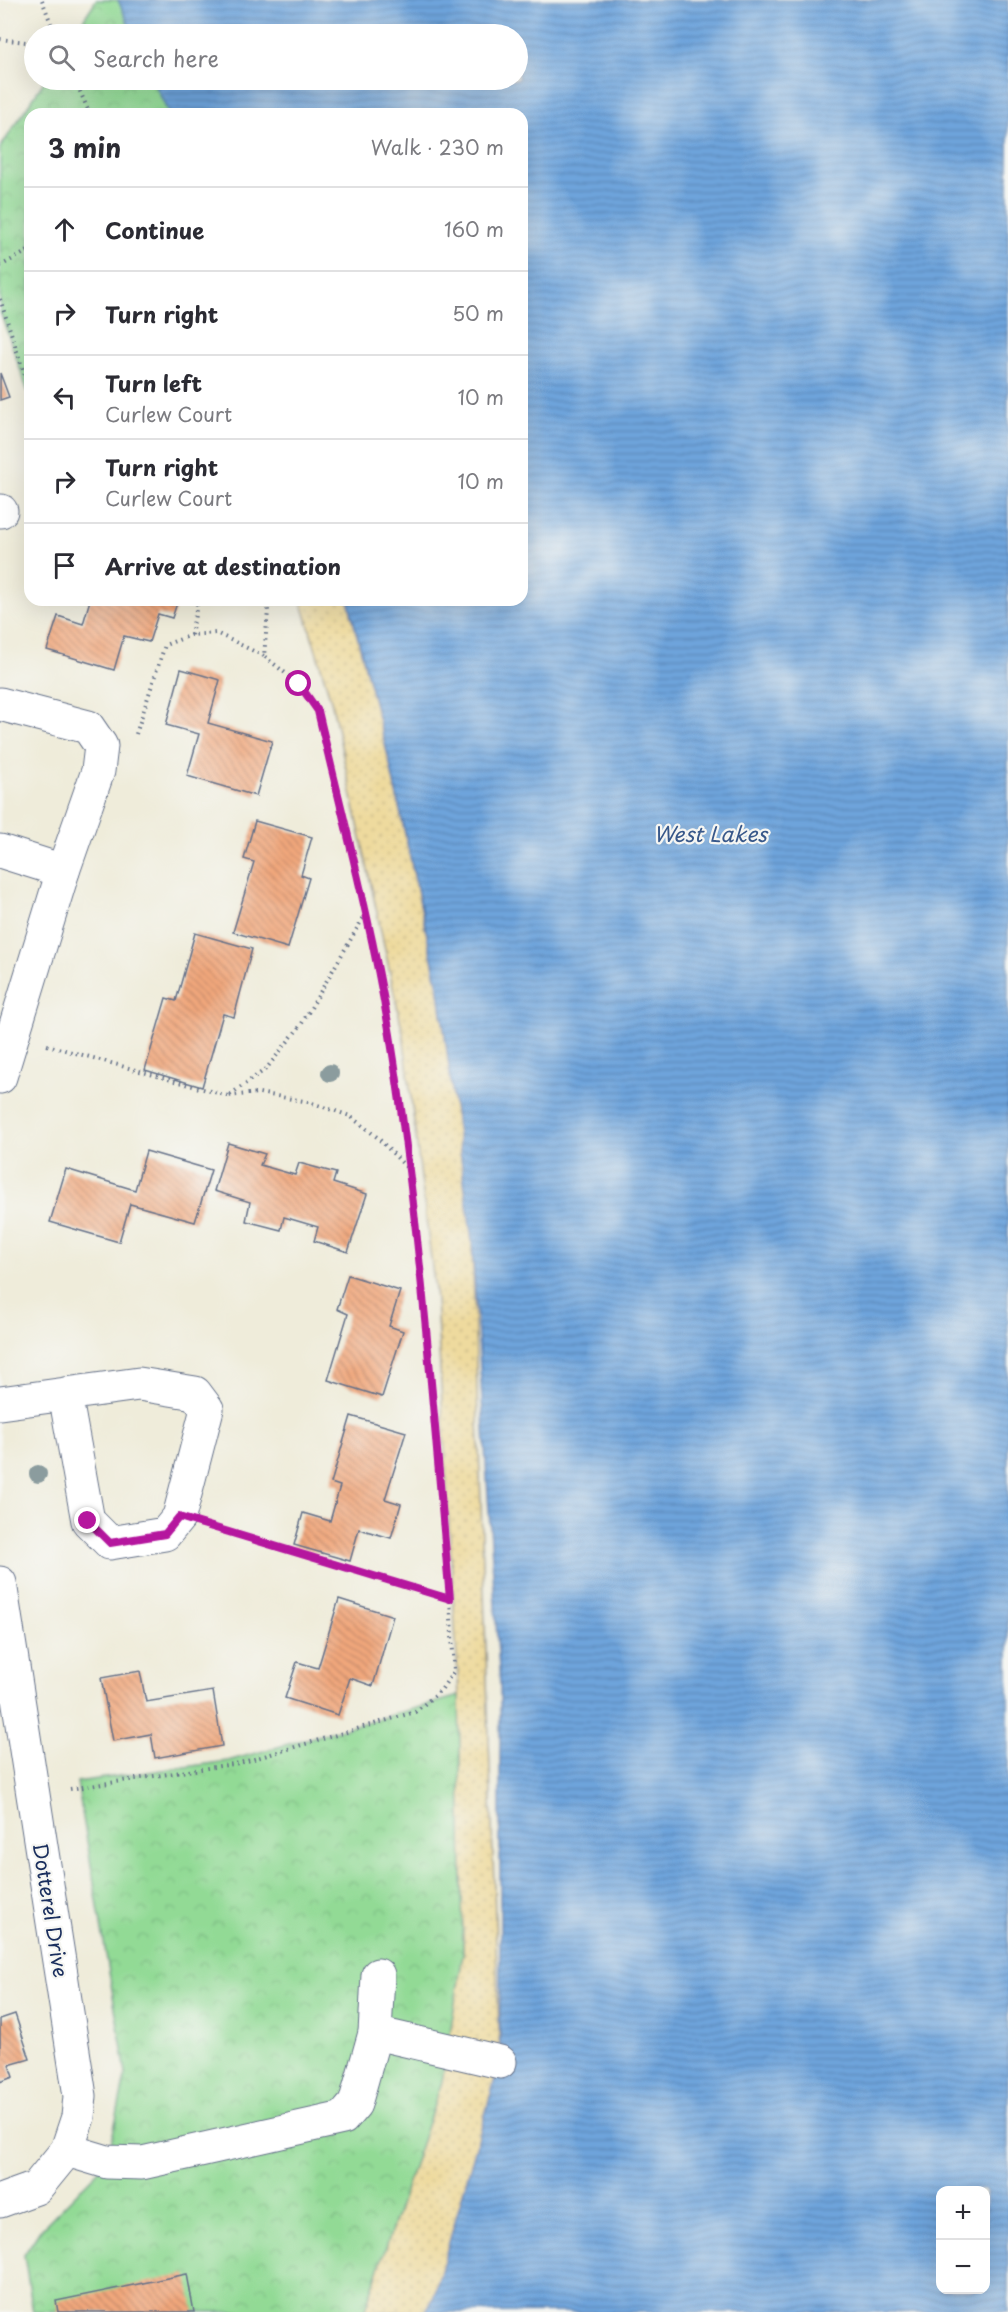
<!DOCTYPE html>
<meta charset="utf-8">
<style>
body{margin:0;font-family:"Playpen Sans",sans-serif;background:#f2f2f3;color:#2b2b33}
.controls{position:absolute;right:18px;bottom:18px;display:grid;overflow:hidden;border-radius:12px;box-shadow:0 6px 24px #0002}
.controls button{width:54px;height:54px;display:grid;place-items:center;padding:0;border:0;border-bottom:2px solid #e1e1e2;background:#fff;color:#2b2b33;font:30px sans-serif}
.stop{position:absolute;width:18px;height:18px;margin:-14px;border:4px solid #b5179e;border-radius:50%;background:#fff}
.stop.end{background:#b5179e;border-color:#fff;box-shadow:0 2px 6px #0008}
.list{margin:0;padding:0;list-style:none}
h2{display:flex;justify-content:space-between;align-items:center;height:78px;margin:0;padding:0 24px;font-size:26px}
h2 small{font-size:20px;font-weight:400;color:#7c7c81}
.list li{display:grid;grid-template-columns:39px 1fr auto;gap:18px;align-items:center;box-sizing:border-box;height:84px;padding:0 24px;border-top:2px solid #e1e1e2}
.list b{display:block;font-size:22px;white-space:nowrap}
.list p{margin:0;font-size:20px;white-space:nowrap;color:#7c7c81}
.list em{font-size:20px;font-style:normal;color:#7c7c81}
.icon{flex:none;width:33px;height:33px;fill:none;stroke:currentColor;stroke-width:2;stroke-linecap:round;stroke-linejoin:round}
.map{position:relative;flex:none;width:1008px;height:2312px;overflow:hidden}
.search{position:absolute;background:#fff;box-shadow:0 6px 24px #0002;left:24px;top:24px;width:504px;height:66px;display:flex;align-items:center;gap:15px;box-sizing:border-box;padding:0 21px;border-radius:33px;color:#7c7c81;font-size:22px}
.panel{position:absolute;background:#fff;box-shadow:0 6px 24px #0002;left:24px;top:108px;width:504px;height:498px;border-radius:18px}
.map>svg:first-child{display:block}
.sand{fill:url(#sand-dots);stroke:#84847e;stroke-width:1.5}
.park{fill:url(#park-crowns);stroke:#56847a;stroke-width:1.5}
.water{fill:url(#water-rules);stroke:#446a9d;stroke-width:1.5;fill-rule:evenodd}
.building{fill:url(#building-back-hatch)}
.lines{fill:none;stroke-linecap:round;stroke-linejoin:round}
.minor-casing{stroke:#657189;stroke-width:35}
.path{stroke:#657189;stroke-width:4;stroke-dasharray:1.5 4.5;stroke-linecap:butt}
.minor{stroke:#fff;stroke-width:33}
.tree{fill:#8b9c9e}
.route{stroke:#b5179e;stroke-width:8}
.labels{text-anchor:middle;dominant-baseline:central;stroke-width:4.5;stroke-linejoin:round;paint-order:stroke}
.street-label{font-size:20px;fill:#1b2f5e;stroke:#f6f6f2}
.water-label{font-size:21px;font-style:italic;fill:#38588a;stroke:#f6f6f2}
</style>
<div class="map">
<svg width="1008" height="2312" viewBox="0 0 1008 2312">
<defs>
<pattern id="sand-dots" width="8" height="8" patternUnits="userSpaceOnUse" patternTransform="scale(1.5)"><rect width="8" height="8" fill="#eeda9e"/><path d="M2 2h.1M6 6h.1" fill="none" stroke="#ccbb8a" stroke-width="1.8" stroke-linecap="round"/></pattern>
<pattern id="park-crowns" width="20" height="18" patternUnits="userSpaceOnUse" patternTransform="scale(1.5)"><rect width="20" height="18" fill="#92da95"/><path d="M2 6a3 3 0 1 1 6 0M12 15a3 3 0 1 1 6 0" fill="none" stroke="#7dbb83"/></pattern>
<pattern id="water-rules" width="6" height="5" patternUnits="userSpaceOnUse" patternTransform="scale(1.5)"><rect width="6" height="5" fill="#6ea4dc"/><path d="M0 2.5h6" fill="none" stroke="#5a86b6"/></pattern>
<pattern id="building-back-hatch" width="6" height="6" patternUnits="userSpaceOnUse" patternTransform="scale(1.5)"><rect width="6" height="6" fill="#f1a77c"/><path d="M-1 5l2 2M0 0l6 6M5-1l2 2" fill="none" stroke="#c28869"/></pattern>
</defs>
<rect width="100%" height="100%" fill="#f6f6f2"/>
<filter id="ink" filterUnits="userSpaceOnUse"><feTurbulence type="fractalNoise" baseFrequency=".0167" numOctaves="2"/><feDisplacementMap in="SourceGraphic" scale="12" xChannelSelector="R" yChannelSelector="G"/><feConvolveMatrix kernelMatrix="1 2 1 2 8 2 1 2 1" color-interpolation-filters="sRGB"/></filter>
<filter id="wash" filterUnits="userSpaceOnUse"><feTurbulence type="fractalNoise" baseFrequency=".008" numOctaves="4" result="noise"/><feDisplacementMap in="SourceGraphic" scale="24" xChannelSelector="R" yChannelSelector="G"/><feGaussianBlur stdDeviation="1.35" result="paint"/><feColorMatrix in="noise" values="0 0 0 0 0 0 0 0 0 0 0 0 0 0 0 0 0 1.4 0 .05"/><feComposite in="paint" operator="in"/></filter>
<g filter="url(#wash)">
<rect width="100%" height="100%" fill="#efecda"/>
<path class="sand" d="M301,600H348L389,760L439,991L472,1241L500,2062L433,2300L426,2312H364L442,2081L463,1954L459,1696L436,1299L403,1033L332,704Z"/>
<g class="park">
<path d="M96,0H118L133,34H74Z"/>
<path d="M45,80H153L169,114H30V398L0,311V148Z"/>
<path d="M459,1696L463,1954L442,2081L364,2312H33L24,2255L41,2229L107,2162L126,2073L77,1782L228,1761Z"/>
</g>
<path class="water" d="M118,0H1008V2312H426L433,2299L500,2062V1686L472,1241L439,991L389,760L348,600H522V114H169L153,80H518V34H133ZM940,2190H986V2290H940Z"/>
<g id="blocks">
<g class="building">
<path d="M0,373L9,397L0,400Z"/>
<path d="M90,600H178L172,618L158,614L149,642L124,636L114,670L47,650L58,616L83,624Z"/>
<path d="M181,669L220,680L208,723L272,741L256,796L187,776L199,734L166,725Z"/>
<path d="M255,821L312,837L301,875L309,878L288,948L233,932L254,862L244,859Z"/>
<path d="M195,933L252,949L234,1017L223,1014L202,1087L145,1070L166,998L176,1001Z"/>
<path d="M228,1143L265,1154L260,1165L295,1175L299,1163L336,1173L333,1183L367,1194L348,1252L314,1241L318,1227L284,1217L281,1230L246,1221L250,1202L214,1191Z"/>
<path d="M146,1151L211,1170L195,1222L130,1204L119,1242L50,1222L66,1169L135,1190Z"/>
<path d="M348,1275L400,1291L389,1326L403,1331L382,1397L328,1380L348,1314L337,1309Z"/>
<path d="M351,1416L406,1432L385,1499L401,1504L391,1538L359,1529L350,1561L294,1545L303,1513L330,1521L340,1486L331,1483Z"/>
<path d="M339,1599L393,1616L373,1686L350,1678L338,1715L285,1698L297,1662L318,1668Z"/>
<path d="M140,1671L146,1702L213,1691L222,1746L155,1758L151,1734L113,1741L101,1678Z"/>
<path d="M15,2014L30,2059L9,2065L13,2077L0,2082V2019Z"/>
<path d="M187,2274L194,2312H58L56,2301Z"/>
</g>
</g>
</g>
<g filter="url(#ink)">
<use href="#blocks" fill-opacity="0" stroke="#657189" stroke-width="1.5"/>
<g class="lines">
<defs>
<g id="minor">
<path d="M0,511H1"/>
<path d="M0,704L88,727L101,746L98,771L63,871L0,1077"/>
<path d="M0,851L63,871"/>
<path d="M0,1403L139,1384L195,1393L207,1409L179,1517L165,1534L110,1543L88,1521L65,1394"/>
<path d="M0,1583L80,2096L78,2117L67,2150L36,2188L0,2201"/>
<path d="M375,2033L500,2062"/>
<path d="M67,2150L107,2162L142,2163L343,2118L355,2104L375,2033L378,1975"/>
</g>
</defs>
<use href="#minor" class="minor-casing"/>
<g class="path">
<path d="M42,0L55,34"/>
<path d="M0,39L34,43"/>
<path d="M75,80L90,114"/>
<path d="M0,266L30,250"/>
<path d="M0,299L30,391"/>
<path d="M191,635L198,600"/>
<path d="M136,734L165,645L191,635L216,633L264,656"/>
<path d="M366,913L301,1025L266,1069L228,1096L259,1093L309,1102L350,1116L377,1137L407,1168"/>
<path d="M47,1045L228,1096"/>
<path d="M214,1528L450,1599"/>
<path d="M70,1789L240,1763L415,1712L441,1690L454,1671L450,1599L416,1219L390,1034L366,913L318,711L299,684L264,656L268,611L267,600"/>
</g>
<use href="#minor" class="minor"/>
</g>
<g class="tree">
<circle cx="330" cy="1073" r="9"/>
<circle cx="38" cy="1474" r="9"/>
</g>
</g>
<g class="lines" filter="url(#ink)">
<path class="route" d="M88,1521L110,1543L165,1534L179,1517L450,1599C433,1410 420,1222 390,1035C372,926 343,818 318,711L299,684"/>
</g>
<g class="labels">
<g class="street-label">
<text transform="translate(51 1910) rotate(81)">Dotterel Drive</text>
</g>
<g class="water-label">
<text x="710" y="833">West Lakes</text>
</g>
</g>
</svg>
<div class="controls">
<button>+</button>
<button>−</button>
</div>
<div class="stop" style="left:299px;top:684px"></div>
<div class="stop end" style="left:88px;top:1521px"></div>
<div class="search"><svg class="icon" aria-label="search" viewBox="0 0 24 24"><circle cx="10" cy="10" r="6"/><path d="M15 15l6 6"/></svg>Search here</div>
<section class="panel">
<h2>3 min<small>Walk · 230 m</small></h2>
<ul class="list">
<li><svg class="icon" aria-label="ahead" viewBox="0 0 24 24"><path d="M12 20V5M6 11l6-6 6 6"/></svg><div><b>Continue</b></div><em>160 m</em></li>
<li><svg class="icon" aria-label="right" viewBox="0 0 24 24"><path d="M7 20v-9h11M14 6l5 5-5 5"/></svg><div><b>Turn right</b></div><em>50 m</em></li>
<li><svg class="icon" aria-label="left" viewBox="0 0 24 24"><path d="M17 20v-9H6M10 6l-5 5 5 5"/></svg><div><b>Turn left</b><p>Curlew Court</p></div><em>10 m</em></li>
<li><svg class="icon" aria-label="right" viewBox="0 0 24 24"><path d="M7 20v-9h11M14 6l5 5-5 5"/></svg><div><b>Turn right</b><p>Curlew Court</p></div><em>10 m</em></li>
<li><svg class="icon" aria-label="arrive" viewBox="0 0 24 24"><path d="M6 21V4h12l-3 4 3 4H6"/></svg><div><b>Arrive at destination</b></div></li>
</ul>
</section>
</div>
